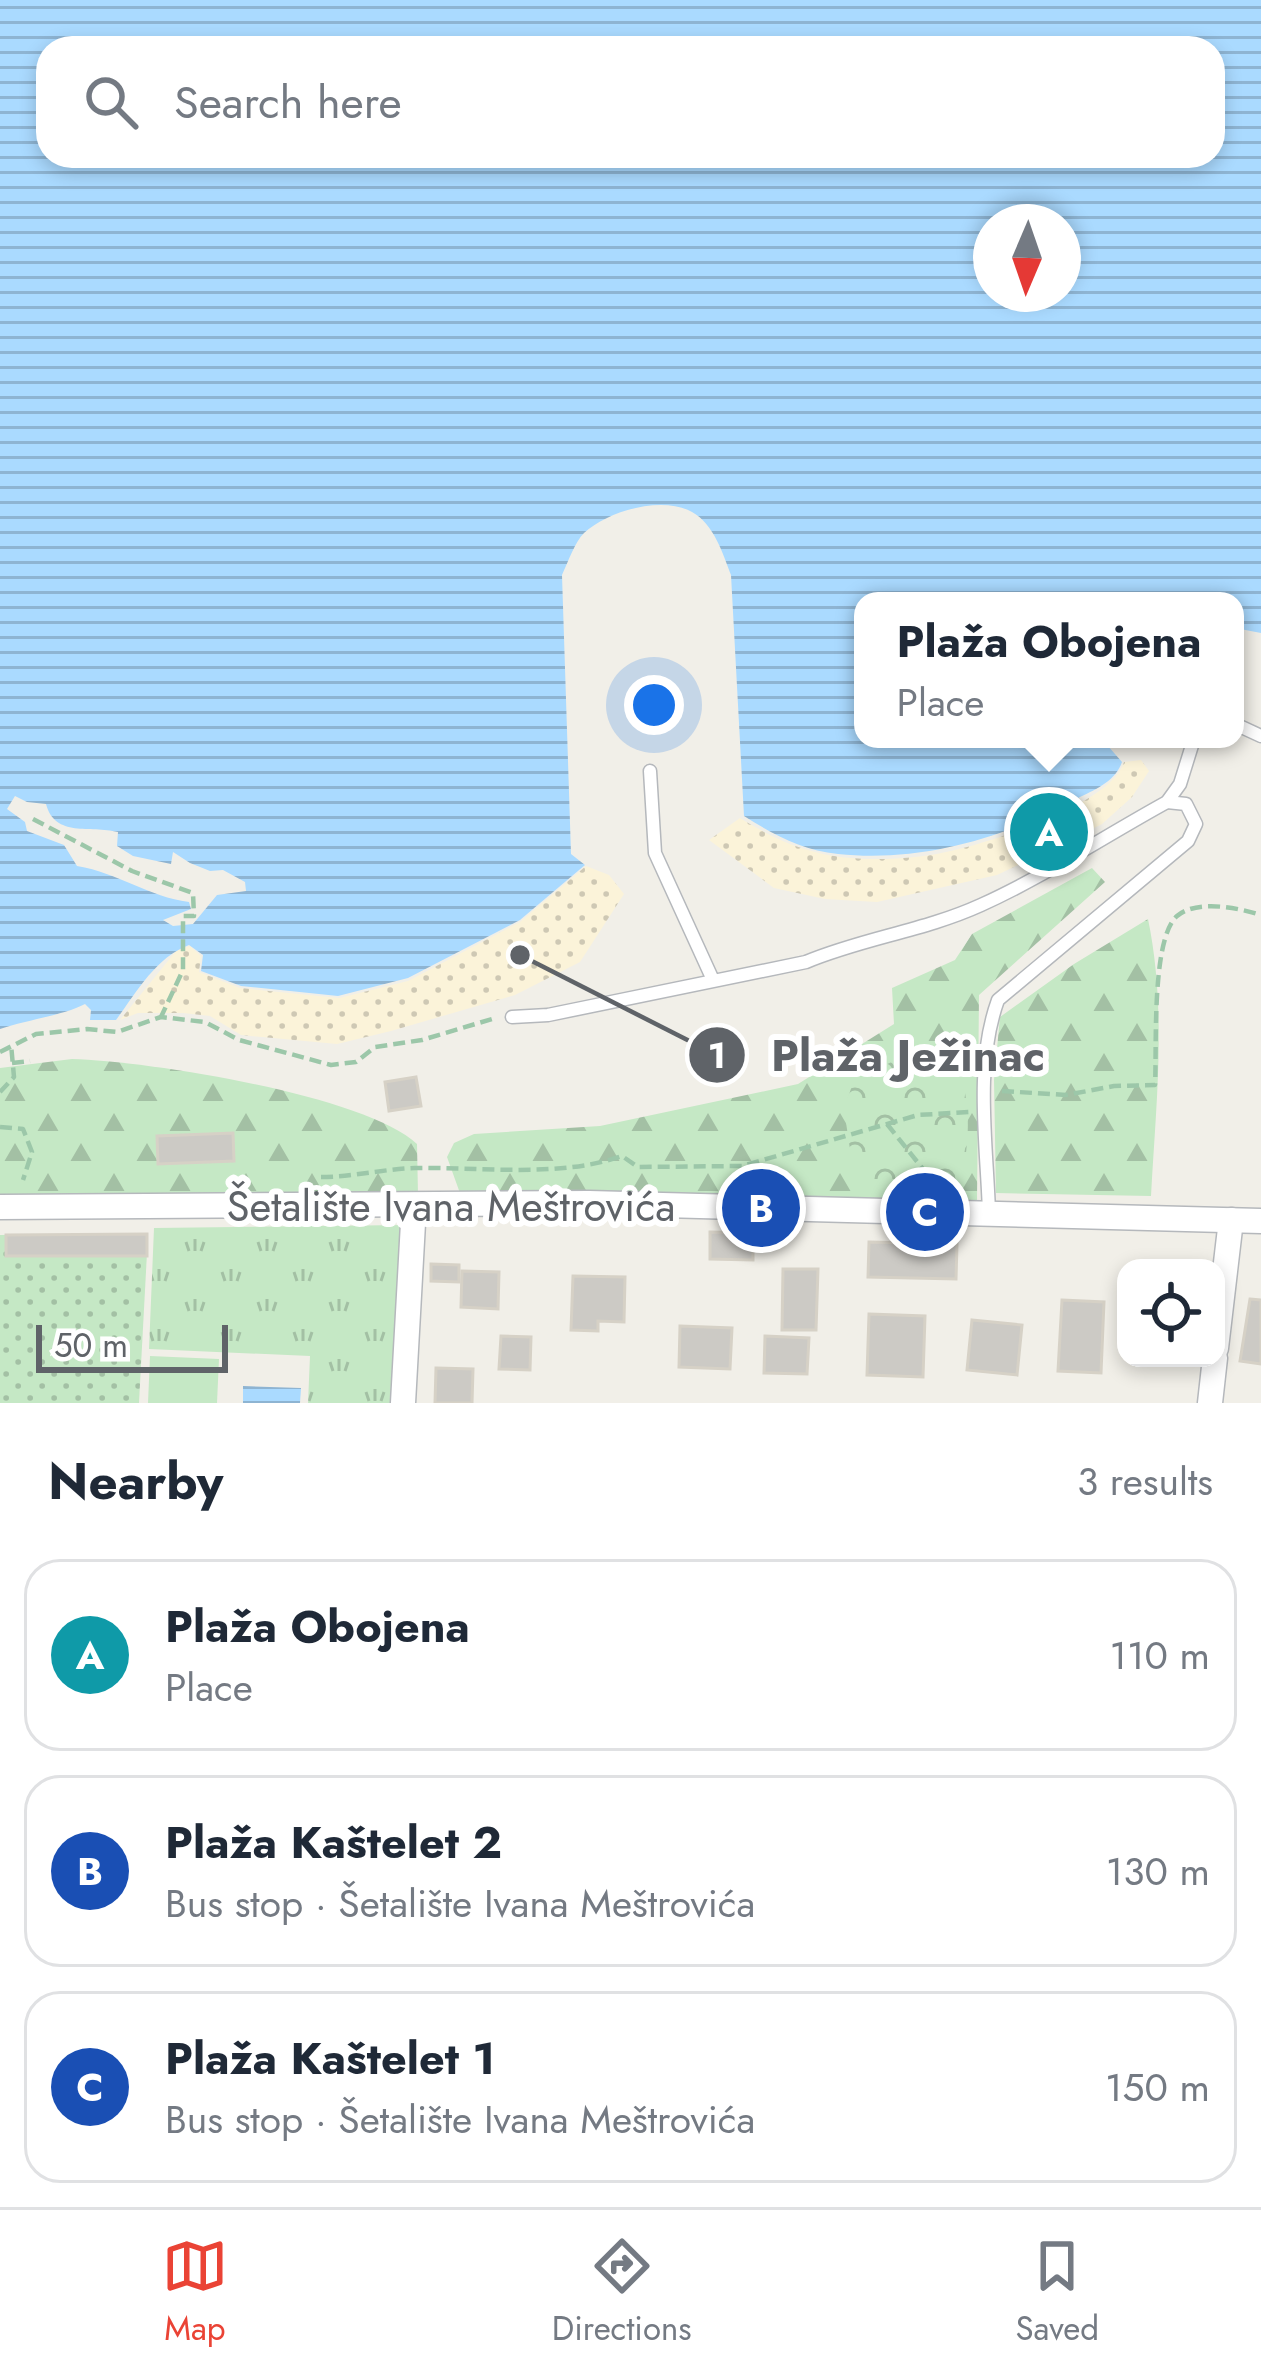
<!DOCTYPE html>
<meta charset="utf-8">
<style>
body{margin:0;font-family:Jost,sans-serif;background:#f6f6f7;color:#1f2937}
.controls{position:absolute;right:36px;bottom:36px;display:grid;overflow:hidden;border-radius:24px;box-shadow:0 6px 18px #0003}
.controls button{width:108px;height:108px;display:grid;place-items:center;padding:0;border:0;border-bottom:3px solid #e0e1e3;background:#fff;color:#1f2937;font:60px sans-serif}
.compass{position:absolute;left:973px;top:204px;width:108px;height:108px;border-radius:50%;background:#fff;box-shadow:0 6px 18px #0003;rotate:182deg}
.scale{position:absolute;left:36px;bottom:30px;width:192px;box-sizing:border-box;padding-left:12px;border:6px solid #5f6368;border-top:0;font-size:33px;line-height:42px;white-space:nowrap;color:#5f6368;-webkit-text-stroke:9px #fff;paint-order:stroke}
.you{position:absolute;left:654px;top:705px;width:42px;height:42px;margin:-30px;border:9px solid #fff;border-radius:50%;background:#1a73e8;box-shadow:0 0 0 18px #1a73e833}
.badge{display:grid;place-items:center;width:78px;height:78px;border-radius:50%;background:#ea4335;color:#fff;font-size:39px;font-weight:700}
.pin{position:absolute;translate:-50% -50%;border:6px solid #fff;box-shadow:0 3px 12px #0006}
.popup{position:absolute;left:854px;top:592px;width:390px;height:156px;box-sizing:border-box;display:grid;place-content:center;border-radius:24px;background:#fff;filter:drop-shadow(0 3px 9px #0005);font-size:39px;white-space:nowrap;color:#747a83}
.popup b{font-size:45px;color:#1f2937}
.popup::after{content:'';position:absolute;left:50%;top:100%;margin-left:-24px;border:24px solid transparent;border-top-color:#fff}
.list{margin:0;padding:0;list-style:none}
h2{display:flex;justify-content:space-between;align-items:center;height:156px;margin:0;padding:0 48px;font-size:51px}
h2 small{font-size:39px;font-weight:400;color:#747a83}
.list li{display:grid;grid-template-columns:78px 1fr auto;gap:36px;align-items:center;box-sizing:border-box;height:192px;margin:0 24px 24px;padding:0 24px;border:3px solid #e0e1e3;border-radius:36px}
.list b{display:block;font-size:45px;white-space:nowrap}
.list p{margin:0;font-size:39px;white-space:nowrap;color:#747a83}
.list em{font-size:39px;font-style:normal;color:#747a83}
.icon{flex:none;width:66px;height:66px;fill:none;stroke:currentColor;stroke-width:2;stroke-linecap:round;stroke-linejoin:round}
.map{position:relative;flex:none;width:1261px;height:1403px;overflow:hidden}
.search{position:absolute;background:#fff;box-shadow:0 6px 18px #0003;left:36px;right:36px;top:36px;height:132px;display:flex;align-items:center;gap:30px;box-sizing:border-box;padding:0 42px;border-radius:36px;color:#747a83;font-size:45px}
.sheet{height:804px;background:#fff}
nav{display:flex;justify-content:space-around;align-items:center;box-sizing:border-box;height:168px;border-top:3px solid #e0e1e3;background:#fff;font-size:33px;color:#747a83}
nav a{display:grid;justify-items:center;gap:6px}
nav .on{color:#ea4335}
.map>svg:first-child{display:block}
.grass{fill:url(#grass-tufts)}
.forest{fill:url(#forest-firs)}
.sand{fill:url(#sand-dots)}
.park{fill:url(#park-crowns)}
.garden{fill:url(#garden-dots)}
.pitch{fill:#c5e8c5}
.water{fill:url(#water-rules);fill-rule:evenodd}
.building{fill:#cccac5;stroke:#d6d1c6;stroke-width:3}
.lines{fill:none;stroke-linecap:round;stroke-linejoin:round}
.service-casing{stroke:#b5b8bc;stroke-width:15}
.minor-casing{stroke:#b5b8bc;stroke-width:27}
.path{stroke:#9cc7a9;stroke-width:4.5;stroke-dasharray:12 6;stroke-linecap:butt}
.service{stroke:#fff;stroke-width:12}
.minor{stroke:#fff;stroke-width:24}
.labels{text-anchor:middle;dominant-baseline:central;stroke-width:12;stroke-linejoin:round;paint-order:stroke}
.street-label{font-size:42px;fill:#5f6368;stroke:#fff}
.leader{fill:none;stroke:#5f6368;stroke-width:4.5}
.callout-dot{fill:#5f6368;stroke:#fff;stroke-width:4.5}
.mark-label{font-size:36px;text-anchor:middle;font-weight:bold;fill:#fff}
.callout-label{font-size:45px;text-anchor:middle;font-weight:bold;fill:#5f6368;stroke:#fff;stroke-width:12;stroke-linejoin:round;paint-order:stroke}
</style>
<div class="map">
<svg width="1261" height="1403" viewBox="0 0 1261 1403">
<defs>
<pattern id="grass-tufts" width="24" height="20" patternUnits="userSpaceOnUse" patternTransform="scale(3)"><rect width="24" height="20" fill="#c5e8c5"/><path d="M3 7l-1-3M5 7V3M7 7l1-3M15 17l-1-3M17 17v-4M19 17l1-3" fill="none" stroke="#a3c0a4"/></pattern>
<pattern id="forest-firs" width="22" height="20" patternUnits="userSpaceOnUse" patternTransform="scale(3)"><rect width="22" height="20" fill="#c5e8c5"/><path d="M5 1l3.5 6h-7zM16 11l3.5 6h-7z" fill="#a3c0a4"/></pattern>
<pattern id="sand-dots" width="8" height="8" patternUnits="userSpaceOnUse" patternTransform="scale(3)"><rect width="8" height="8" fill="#fbf3d9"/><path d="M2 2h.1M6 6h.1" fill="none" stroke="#cec8b4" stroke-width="1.8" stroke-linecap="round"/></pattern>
<pattern id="park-crowns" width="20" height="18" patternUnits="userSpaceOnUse" patternTransform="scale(3)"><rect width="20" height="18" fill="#c5e8c5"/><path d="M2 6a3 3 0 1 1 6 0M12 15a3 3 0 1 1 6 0" fill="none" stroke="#a3c0a4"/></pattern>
<pattern id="garden-dots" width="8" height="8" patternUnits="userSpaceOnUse" patternTransform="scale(3)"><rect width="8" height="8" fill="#c5e8c5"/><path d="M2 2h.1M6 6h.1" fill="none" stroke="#a3c0a4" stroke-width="1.8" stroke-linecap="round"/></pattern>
<pattern id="water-rules" width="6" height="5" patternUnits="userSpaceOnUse" patternTransform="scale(3)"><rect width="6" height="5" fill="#aadaff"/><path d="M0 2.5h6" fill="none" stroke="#8eb4d2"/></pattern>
</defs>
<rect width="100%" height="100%" fill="#f1efe8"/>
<path class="grass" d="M405,1225L393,1403H308L310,1356L149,1349L154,1228Z"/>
<g class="forest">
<path d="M1092,868L1105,882L979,995L977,1201L461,1196L447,1157L454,1143L474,1134L600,1126L798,1084L894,1024L892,988L955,960L972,934Z"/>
<path d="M1148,919C1167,1011 1156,1103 1151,1196L996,1193L994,1080L1000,1017L1074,964Z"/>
<path d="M72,1059C148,1061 365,1095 417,1144L418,1195L0,1194V1068Z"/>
</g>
<g class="sand">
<path d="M1141,760L1149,771L1132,797L1102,824L1065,843L997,875L877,902L825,899L774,888L709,840L740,818C771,837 798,850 834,856C871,862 919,859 955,850C995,841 1112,803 1124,762Z"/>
<path d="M586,866L609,875L624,894L580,962L515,995L391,1031L337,1044L241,1035L210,1016L183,1013H138L120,1020L176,951L190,946L201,956L199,972L240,988L339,998L408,981L520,922Z"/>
</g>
<path class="park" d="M925,1046L952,1049C973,1103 970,1131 961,1188L874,1191L855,1183L844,1109L854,1080Z"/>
<path class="garden" d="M148,1234L139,1403H0V1235Z"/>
<path class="pitch" d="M150,1356L219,1359L217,1403H148Z"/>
<g class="water">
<path d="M0,0H1261V633L1235,628V601H863V739H1108V746L1122,762C1116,780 1097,789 1080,797C1008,837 922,863 838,854C802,850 774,835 744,816L731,575C723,554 714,524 692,512C662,495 608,511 584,533C575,542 568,562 562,575L571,854L585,865L520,920L408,978L338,996L241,986L201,971L203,955L189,945C156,957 136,993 116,1020H90L91,1010L85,1004C65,1015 26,1020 0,1029ZM48,48H1213V156H48ZM991,222H1063V294H991ZM15,796L27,802L46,804C55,838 90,825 118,832L117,846L133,856L171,864L173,852L190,863L210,871L223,870L245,882L246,891L217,895L193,924L173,926L163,920L191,909L189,902C149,897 119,873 77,866L64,845L27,831L25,822L7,809Z"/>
<path d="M243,1386L301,1388L300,1403H243Z"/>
</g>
<g class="building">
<path d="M416,1077L421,1106L389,1111L385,1082Z"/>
<path d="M233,1133L234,1161L158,1164L157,1136Z"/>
<path d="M710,1232L753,1233V1260L710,1259Z"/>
<path d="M147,1234V1256H6V1235Z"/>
<path d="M869,1242L957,1244L956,1279L868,1277Z"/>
<path d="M431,1264L459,1265V1282L431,1281Z"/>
<path d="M783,1269H818L816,1330H782Z"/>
<path d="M462,1271L499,1272L498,1309L461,1307Z"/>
<path d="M573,1276L625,1277L624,1322L598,1321V1331L571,1330Z"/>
<path d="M1250,1299L1261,1300V1364L1240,1361Z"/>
<path d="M1062,1300L1104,1302L1101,1373L1058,1371Z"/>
<path d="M869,1314L925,1316L923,1377L867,1375Z"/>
<path d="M972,1320L1022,1325L1017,1375L967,1370Z"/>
<path d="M680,1326L732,1328L730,1369L679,1367Z"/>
<path d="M501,1336L531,1337L530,1370L499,1369Z"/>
<path d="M765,1336L809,1338L807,1374L764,1373Z"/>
<path d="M436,1368L473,1369L472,1403H435Z"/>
</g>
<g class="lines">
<defs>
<g id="service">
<path d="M1235,724L1261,736"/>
<path d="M650,771L655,853L713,980"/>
<path d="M512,1017L548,1015L806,962C863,938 924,931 981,905C1045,876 1105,836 1167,802L1180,784L1194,739"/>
<path d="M989,1213C987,1145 974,1066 998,1000L1188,841L1196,824L1186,804L1167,802"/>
</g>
<g id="minor">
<path d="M0,1207L589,1203L1261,1221"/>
<path d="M1216,1348L1231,1220"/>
<path d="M403,1403L414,1205"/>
<path d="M1210,1403L1215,1358"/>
</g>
</defs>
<use href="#service" class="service-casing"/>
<use href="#minor" class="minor-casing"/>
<g class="path">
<path d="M33,819L132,871L193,893L194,916H183V970L161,1017"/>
<path d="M0,1052L36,1034L87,1029L117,1032L161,1017L205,1022L239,1040L331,1065L356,1062L375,1047L422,1040L492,1019"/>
<path d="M12,1063L30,1061"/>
<path d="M1002,1091L1066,1095L1114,1086L1155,1085C1157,1050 1151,939 1177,916C1197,899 1239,908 1261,915"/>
<path d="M0,1092L14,1077L11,1044"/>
<path d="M887,1124L939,1189"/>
<path d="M0,1127L23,1129L32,1152L23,1180"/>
<path d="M321,1177C353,1177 383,1169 415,1168C480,1167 561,1178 622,1156L638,1167L742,1166L918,1115L969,1112"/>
</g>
<use href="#service" class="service"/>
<use href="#minor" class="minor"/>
</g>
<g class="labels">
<g class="street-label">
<text x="451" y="1206">Šetalište Ivana Meštrovića</text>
</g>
</g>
<path class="leader" d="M520 955L717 1055"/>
<g class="callout-dot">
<circle cx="520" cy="955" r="12"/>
<circle cx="717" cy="1055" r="30"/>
</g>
<g class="mark-label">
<text x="717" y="1068">1</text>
</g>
<g class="callout-label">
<text x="908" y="1071">Plaža Ježinac</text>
</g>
</svg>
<div class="controls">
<button><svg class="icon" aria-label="locate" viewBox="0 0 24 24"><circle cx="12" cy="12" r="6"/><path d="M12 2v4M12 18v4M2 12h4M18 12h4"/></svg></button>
</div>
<svg class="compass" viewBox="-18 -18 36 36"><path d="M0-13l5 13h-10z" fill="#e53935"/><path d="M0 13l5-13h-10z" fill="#747a83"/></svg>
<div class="scale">50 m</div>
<div class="you"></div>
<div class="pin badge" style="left:1049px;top:832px;background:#0f9aa8">A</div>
<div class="popup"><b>Plaža Obojena</b>Place</div>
<div class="pin badge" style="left:761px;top:1208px;background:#1a4fb4">B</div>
<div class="pin badge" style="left:925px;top:1212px;background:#1a4fb4">C</div>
<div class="search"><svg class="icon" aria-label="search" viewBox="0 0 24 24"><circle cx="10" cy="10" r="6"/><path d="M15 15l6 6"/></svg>Search here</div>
</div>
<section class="sheet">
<h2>Nearby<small>3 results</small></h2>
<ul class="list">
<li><span class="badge" style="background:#0f9aa8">A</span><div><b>Plaža Obojena</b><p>Place</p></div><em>110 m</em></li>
<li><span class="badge" style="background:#1a4fb4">B</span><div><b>Plaža Kaštelet 2</b><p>Bus stop · Šetalište Ivana Meštrovića</p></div><em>130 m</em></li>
<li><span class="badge" style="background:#1a4fb4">C</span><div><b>Plaža Kaštelet 1</b><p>Bus stop · Šetalište Ivana Meštrovića</p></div><em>150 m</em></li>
</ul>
</section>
<nav>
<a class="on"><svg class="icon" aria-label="map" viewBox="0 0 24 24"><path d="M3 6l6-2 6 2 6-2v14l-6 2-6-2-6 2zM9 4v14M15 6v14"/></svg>Map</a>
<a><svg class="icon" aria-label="directions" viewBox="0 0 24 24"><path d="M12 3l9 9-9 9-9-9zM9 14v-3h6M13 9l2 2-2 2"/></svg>Directions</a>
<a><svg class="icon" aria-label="saved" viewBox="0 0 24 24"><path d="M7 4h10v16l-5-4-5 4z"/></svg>Saved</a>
</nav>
